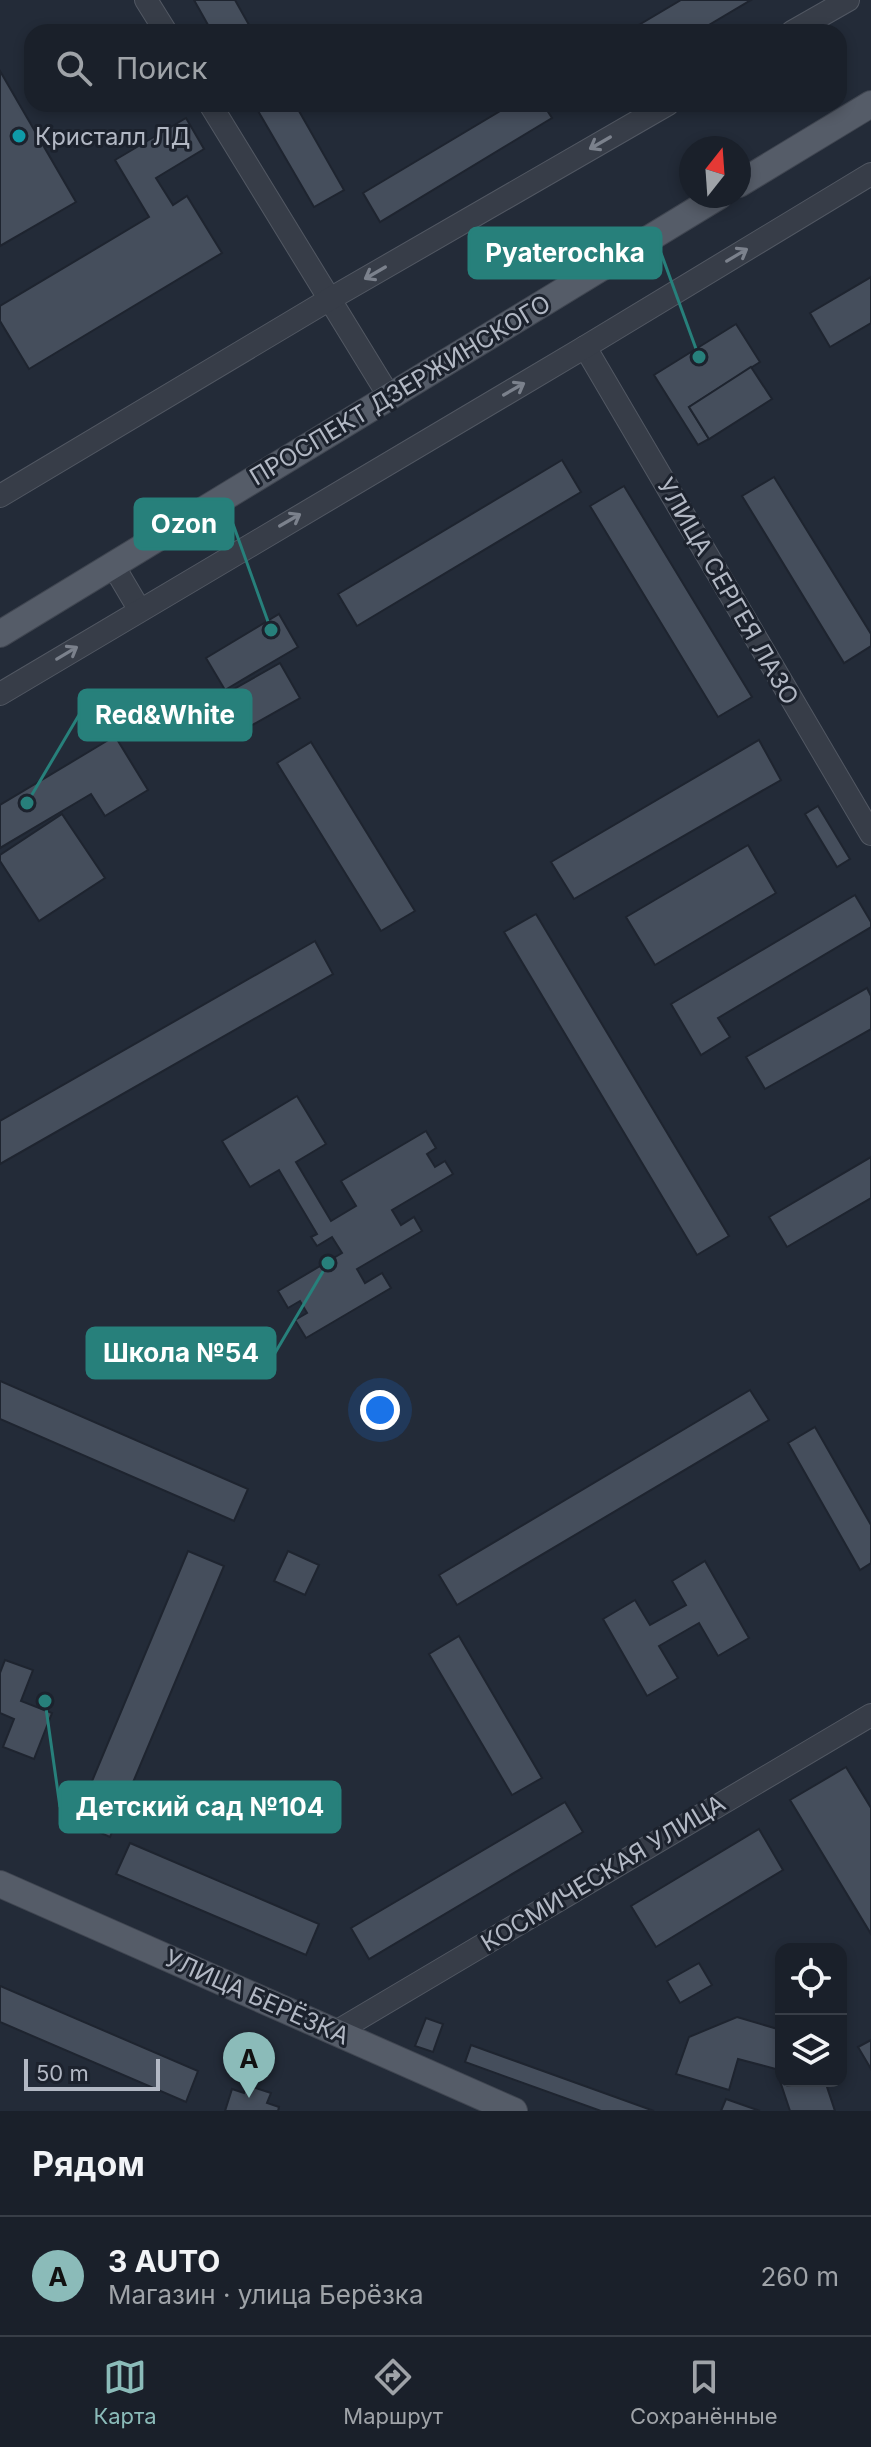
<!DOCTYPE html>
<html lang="ru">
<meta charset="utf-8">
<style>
body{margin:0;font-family:Inter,sans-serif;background:#232832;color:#f1f3f6}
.controls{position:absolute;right:24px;bottom:24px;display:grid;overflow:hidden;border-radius:16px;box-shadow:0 4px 12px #0003}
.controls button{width:72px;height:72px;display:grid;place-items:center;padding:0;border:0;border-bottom:2px solid #383e47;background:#1a202a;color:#f1f3f6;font:40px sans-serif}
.compass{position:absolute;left:679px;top:136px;width:72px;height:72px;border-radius:50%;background:#1a202a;box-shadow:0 4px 12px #0003;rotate:17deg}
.scale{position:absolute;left:24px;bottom:20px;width:136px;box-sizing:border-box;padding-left:8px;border:4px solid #b2b8c4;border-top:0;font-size:22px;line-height:28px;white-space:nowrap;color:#b2b8c4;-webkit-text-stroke:6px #1c222d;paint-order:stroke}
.you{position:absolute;left:380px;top:1410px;width:28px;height:28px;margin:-20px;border:6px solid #fff;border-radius:50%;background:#1a73e8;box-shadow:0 0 0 12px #1a73e833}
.badge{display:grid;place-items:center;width:52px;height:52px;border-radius:50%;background:#8bbbb9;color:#111;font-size:26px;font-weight:700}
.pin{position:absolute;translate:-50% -66px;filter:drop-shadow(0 2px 4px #0008)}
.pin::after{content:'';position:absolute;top:42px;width:28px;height:24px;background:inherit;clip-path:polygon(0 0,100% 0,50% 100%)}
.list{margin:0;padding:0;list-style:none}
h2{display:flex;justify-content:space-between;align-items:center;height:104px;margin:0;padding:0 32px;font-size:34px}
h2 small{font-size:26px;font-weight:400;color:#9fa3a8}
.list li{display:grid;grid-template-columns:52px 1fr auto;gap:24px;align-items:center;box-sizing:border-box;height:120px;padding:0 32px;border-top:2px solid #383e47}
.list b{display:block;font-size:30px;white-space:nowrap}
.list p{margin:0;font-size:26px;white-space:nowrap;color:#9fa3a8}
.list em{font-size:26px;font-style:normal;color:#9fa3a8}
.icon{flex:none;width:44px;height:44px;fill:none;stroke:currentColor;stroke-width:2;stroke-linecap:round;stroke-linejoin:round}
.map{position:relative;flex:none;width:871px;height:2111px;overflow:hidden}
.search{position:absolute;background:#1a202a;box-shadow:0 4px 12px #0003;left:24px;right:24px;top:24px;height:88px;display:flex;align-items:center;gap:20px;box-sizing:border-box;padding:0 28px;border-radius:24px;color:#9fa3a8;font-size:30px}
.sheet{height:224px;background:#1a202a}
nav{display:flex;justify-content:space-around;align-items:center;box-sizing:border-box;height:112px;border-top:2px solid #383e47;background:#1a202a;font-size:22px;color:#9fa3a8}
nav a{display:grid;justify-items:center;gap:4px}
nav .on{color:#8bbbb9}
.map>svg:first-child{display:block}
.building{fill:#454e5c;stroke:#1e242f;stroke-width:2}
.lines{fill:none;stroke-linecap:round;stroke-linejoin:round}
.minor-casing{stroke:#525863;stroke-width:24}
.major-casing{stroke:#404651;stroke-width:28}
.minor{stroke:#373d48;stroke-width:22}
.major{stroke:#555c68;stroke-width:26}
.oneway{stroke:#7b818c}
.culture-dot{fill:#0f9aa8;stroke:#1c222d;stroke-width:3}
.labels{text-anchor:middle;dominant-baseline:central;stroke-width:6;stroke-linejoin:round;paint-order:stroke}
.poi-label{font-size:24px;fill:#b2b8c4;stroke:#1c222d;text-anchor:start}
.street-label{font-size:24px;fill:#b2b8c4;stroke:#1c222d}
.leader{fill:none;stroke:#27807b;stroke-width:3}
.callout-dot{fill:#27807b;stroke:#1c222d;stroke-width:3}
.callout{fill:#27807b;stroke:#27807b;stroke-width:3}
.callout-label{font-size:26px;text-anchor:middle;font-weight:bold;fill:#fff}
</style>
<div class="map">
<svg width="871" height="2111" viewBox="0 0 871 2111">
<rect width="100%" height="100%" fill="#232b38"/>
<g class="building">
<path d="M194,0H235L253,32H212Z"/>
<path d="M681,0H751L697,32H627Z"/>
<path d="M0,71L76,202L0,246Z"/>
<path d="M254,104H295L344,190L314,207Z"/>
<path d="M512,104H543L552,118L380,222L363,193Z"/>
<path d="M186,118L204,149L156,178L173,205L187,196L222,253L29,369L0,321V306L149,217L115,160Z"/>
<path d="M871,277V323L830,347L810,313Z"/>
<path d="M736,324L760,362L689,407L709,439L698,445L654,375Z"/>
<path d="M751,367L772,399L709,439L689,407Z"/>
<path d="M562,460L581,492L357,626L338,594Z"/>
<path d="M774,477L871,634V646L844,663L742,496Z"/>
<path d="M624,486L752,697L718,717L590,506Z"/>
<path d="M279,614L298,647L225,690L206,658Z"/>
<path d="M280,663L300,698L247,728L227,693Z"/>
<path d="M115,736L148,790L105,816L91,794L0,848V805Z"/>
<path d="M759,740L781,780L574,899L551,862Z"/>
<path d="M311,742L415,911L381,931L277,763Z"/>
<path d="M818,806L850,859L837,867L805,814Z"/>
<path d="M62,814L105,878L39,921L0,861V855Z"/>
<path d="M748,845L776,893L655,965L626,917Z"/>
<path d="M855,895L871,922V927L718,1018L730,1037L701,1055L671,1004Z"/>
<path d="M536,914L729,1236L697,1255L504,932Z"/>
<path d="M315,941L333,974L0,1164V1121Z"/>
<path d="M867,988L871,996V1029L765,1089L746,1057Z"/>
<path d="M297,1096L326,1144L296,1162L331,1221L356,1206L341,1181L426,1131L436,1148L427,1154L435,1167L445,1161L453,1174L392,1210L401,1225L414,1217L422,1231L357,1269L365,1283L382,1273L391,1288L306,1338L295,1320L307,1313L300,1301L288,1308L278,1291L342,1253L332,1237L317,1246L311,1237L317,1234L279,1170L250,1187L222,1141Z"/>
<path d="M871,1157V1198L787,1247L769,1217Z"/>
<path d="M0,1381L248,1489L234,1521L0,1419Z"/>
<path d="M750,1390L769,1420L457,1605L439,1575Z"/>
<path d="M815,1427L871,1525V1563L860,1570L788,1443Z"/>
<path d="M188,1551L224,1566L110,1837L75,1822Z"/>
<path d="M288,1551L319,1565L305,1595L274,1581Z"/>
<path d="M705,1561L749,1638L718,1656L699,1623L659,1646L678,1678L647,1696L603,1619L635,1600L650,1625L686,1605L672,1581Z"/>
<path d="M459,1636L542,1778L512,1795L429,1654Z"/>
<path d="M5,1660L33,1670L21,1701L52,1713L34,1759L3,1747L14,1719L0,1713V1673Z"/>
<path d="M846,1767L871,1808V1934L790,1800Z"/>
<path d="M565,1802L583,1832L369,1959L351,1928Z"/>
<path d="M759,1829L783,1870L656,1947L631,1906Z"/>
<path d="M130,1843L319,1924L306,1955L116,1874Z"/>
<path d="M699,1963L712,1985L680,2003L667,1981Z"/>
<path d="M0,1986L198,2071L186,2102L0,2022Z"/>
<path d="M737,2017L781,2030V2081H825L835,2111H790L776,2069L738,2059L729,2090L676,2074L689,2037Z"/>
<path d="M426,2018L443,2024L433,2052L415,2046Z"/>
<path d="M871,2040V2069L858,2047Z"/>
<path d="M471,2045L654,2111H601L465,2062Z"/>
<path d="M246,2085L271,2093L267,2103L279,2107L278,2111H225L232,2089L244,2093Z"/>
<path d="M726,2099L760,2111H721Z"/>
</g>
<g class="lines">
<defs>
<g id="minor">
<path d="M146,0L166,32"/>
<path d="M792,32L848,0"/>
<path d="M210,104L389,396"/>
<path d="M585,347L871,834"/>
<path d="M0,496L330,299L668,104"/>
<path d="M113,565L139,609"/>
<path d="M0,694L585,347L871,174"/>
<path d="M336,2032L871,1715"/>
</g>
<g id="major">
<path d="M739,184L871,104"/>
<path d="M0,634L719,196"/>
<path d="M0,1884L514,2111"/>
</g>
</defs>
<use href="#minor" class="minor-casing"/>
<use href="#major" class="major-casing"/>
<use href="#minor" class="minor"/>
<use href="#major" class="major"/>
</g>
<defs><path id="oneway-shaft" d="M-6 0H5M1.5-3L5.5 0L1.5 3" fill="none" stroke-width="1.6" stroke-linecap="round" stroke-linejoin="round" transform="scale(2)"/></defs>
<g class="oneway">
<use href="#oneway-shaft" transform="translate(600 143) rotate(150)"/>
<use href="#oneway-shaft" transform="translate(737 255) rotate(-31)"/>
<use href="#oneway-shaft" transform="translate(375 273) rotate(150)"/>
<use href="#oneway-shaft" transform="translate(514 389) rotate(-30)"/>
<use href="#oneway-shaft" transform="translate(290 520) rotate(-30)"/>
<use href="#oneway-shaft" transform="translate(67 653) rotate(-31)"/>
</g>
<circle class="culture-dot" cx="19" cy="136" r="8"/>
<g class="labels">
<g class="poi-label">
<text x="35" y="136">Кристалл ЛД</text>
</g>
<g class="street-label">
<text transform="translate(400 390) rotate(-31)">ПРОСПЕКТ ДЗЕРЖИНСКОГО</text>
<text transform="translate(728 591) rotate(60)">УЛИЦА СЕРГЕЯ ЛАЗО</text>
<text transform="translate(603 1873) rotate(-31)">КОСМИЧЕСКАЯ УЛИЦА</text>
<text transform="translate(257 1997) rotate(24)">УЛИЦА БЕРЁЗКА</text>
</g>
</g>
<path class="leader" d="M699 357L661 253M271 630L233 524M27 803L79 715M328 1263L275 1353M45 1701L60 1807"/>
<g class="callout-dot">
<circle cx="699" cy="357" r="8"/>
<circle cx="271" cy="630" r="8"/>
<circle cx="27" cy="803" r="8"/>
<circle cx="328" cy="1263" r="8"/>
<circle cx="45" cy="1701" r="8"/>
</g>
<g class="callout">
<rect x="469" y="228" width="192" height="50" rx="8"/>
<rect x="135" y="499" width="98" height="50" rx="8"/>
<rect x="79" y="690" width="172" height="50" rx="8"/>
<rect x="87" y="1328" width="188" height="50" rx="8"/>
<rect x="60" y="1782" width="280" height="50" rx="8"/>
</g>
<g class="callout-label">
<text x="565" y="262">Pyaterochka</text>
<text x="184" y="533">Ozon</text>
<text x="165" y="724">Red&amp;White</text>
<text x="181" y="1362">Школа №54</text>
<text x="200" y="1816">Детский сад №104</text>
</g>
</svg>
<div class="controls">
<button><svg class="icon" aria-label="locate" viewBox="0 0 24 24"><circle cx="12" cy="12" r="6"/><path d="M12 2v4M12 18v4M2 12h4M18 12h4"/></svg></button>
<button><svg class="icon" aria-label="layers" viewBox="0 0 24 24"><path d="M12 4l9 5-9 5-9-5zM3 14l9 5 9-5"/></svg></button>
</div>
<svg class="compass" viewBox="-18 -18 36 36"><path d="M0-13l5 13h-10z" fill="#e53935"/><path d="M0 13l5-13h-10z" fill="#9fa3a8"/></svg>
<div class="scale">50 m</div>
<div class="you"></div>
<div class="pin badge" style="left:249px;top:2098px">A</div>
<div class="search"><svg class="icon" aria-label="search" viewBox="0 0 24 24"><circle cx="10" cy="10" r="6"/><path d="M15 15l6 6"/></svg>Поиск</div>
</div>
<section class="sheet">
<h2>Рядом<small></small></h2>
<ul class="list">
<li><span class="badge">A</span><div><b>3 AUTO</b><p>Магазин · улица Берёзка</p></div><em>260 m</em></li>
</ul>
</section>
<nav>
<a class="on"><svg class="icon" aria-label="map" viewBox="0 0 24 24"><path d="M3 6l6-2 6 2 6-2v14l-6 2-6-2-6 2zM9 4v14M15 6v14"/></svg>Карта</a>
<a><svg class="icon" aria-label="directions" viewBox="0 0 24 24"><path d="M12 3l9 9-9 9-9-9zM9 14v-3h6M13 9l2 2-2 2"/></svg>Маршрут</a>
<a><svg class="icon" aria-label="saved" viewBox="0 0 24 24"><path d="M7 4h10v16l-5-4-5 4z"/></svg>Сохранённые</a>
</nav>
